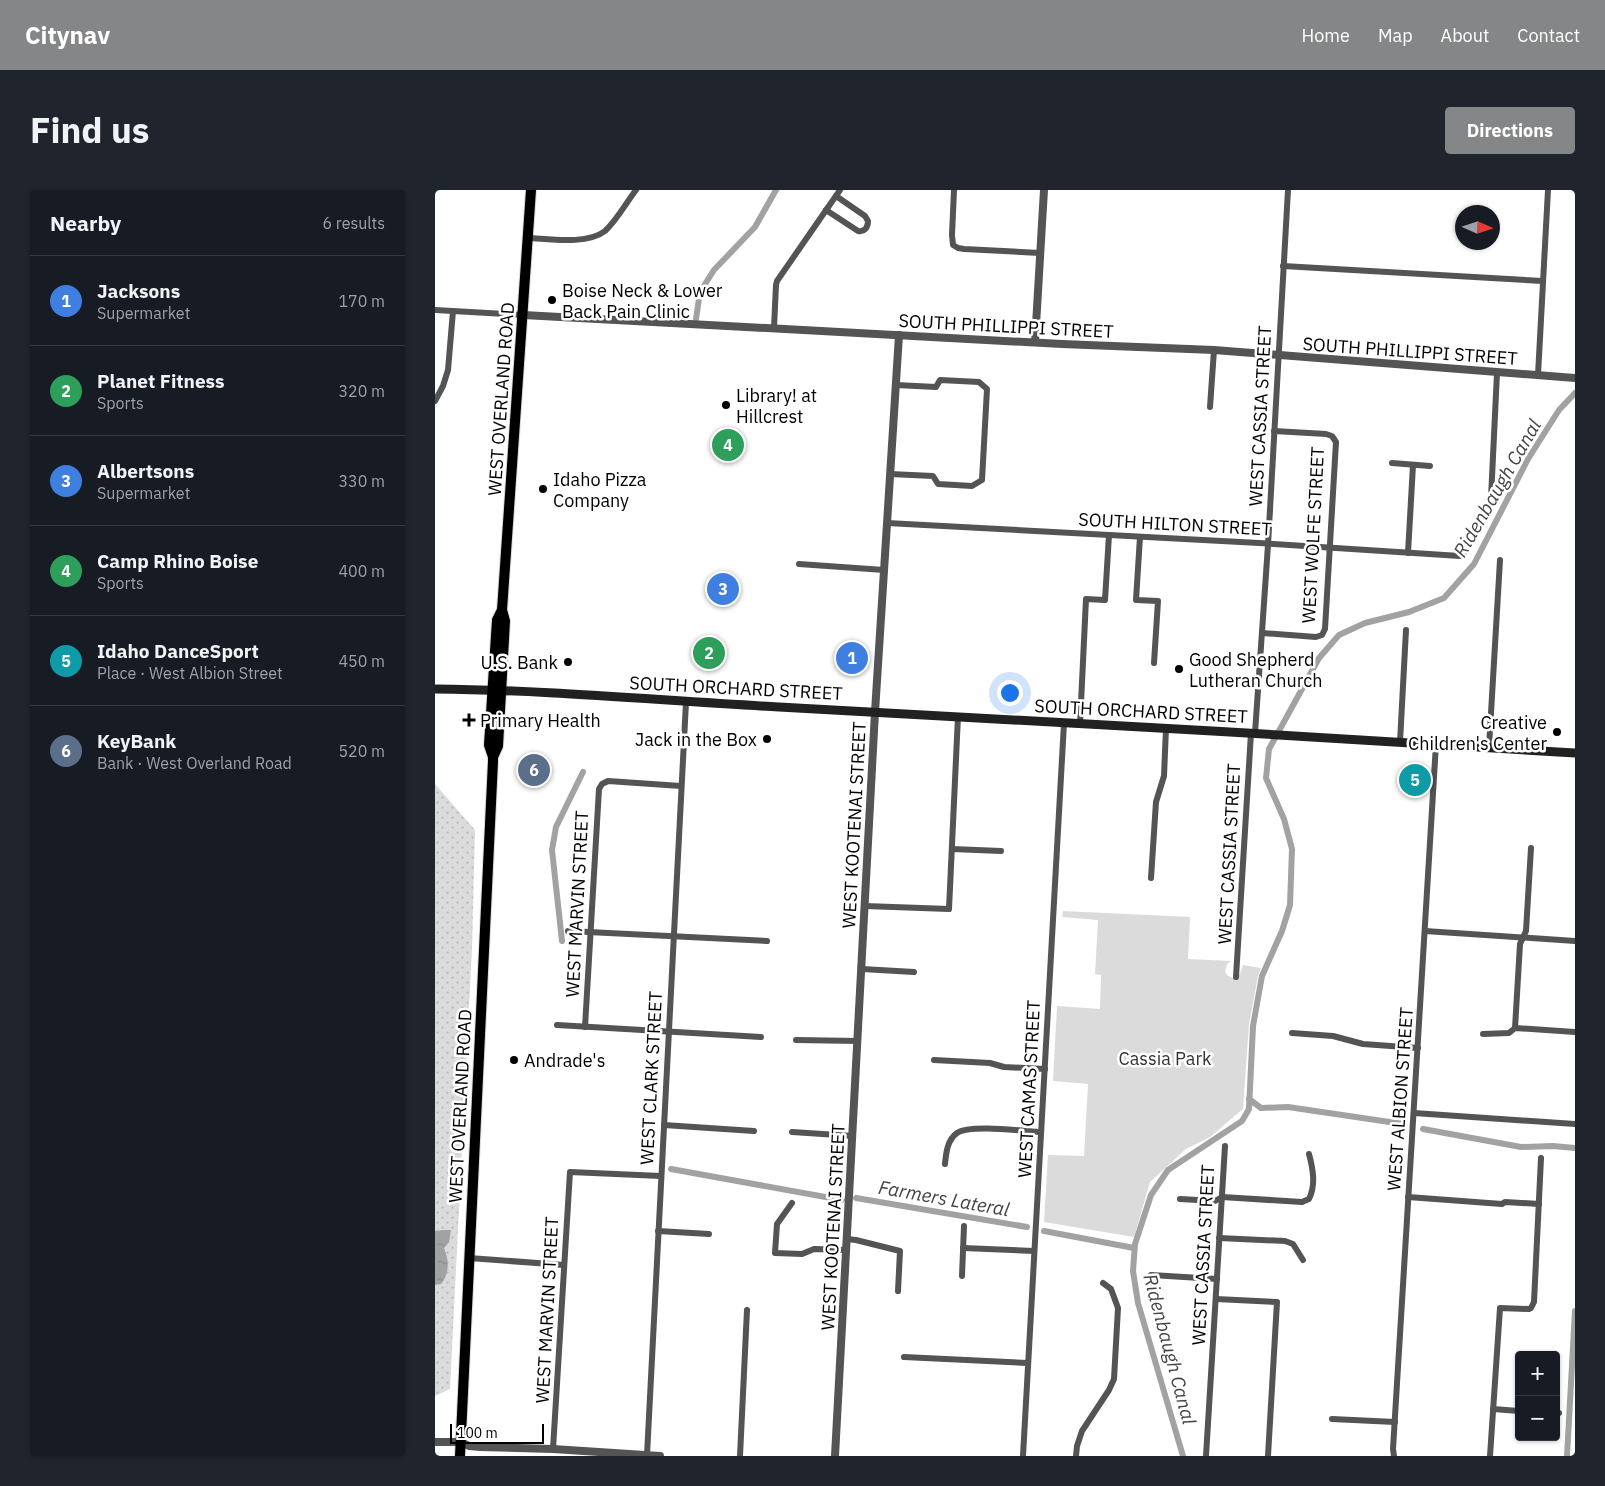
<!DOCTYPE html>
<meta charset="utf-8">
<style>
body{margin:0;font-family:"IBM Plex Sans",sans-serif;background:#20242c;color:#f1f3f6}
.controls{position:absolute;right:15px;bottom:15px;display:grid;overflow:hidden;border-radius:5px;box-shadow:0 1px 4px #0004}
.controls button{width:45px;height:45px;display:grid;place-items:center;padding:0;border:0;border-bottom:1px solid #363941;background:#171b24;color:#f1f3f6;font:25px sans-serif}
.compass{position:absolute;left:1020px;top:15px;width:45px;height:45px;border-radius:50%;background:#171b24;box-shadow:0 1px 4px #0004;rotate:93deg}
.scale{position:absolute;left:15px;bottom:12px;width:94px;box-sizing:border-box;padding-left:5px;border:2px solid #000;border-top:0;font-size:14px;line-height:18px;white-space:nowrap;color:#000;-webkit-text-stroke:4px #fff;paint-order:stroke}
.you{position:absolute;left:574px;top:502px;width:18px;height:18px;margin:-12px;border:4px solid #fff;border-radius:50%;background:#1a73e8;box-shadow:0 0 0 8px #1a73e833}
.badge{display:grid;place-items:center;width:32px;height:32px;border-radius:50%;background:#858687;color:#fff;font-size:16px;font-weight:700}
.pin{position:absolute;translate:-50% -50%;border:2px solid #fff;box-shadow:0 1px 5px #0006}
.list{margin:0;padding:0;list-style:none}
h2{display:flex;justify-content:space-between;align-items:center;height:65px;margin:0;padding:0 20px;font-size:21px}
h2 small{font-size:16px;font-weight:400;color:#9ea1a6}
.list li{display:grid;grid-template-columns:32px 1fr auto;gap:15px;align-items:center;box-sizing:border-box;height:90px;padding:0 20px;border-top:1px solid #363941}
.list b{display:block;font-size:19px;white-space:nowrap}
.list p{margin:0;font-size:16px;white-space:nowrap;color:#9ea1a6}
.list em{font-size:16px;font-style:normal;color:#9ea1a6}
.map{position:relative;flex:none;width:1140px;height:1266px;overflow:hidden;border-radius:5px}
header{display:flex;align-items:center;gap:30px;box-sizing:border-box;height:70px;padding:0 25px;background:#858687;color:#fff}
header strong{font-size:24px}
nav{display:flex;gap:28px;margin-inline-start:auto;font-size:18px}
.intro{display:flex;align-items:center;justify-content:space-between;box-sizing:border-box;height:120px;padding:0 30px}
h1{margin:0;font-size:35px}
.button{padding:12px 22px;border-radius:5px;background:#858687;color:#fff;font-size:18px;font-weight:700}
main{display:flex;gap:30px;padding:0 30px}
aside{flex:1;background:#171b24;border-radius:5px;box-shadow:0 1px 4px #0004}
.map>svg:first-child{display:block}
.grass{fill:url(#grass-dots)}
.green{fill:#dbdbdb}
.water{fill:url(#water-ripples)}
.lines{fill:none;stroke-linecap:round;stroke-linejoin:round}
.canal{stroke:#a2a2a2;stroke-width:6}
.primary-casing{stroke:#dbdbdb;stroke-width:12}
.minor{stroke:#545454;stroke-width:6}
.tertiary{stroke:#545454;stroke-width:8}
.secondary{stroke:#212121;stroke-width:9}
.primary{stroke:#000;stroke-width:10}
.poi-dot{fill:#000;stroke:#fff;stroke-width:2}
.labels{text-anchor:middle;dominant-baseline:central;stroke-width:5;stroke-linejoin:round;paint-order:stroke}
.poi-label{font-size:18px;fill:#000;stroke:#fff;text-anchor:start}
.street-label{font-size:18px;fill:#000;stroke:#fff}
.park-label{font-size:18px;fill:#323232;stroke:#fff}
.water-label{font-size:19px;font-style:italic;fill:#434343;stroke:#fff}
</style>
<header>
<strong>Citynav</strong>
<nav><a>Home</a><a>Map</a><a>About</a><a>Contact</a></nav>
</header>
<div class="intro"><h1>Find us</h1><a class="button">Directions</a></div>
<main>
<aside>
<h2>Nearby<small>6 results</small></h2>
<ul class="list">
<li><span class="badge" style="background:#3f7fe0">1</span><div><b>Jacksons</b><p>Supermarket</p></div><em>170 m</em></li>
<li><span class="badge" style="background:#2e9e5b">2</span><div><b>Planet Fitness</b><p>Sports</p></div><em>320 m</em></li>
<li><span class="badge" style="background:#3f7fe0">3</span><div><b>Albertsons</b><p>Supermarket</p></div><em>330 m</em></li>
<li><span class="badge" style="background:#2e9e5b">4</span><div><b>Camp Rhino Boise</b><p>Sports</p></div><em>400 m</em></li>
<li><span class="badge" style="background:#0f9aa8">5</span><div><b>Idaho DanceSport</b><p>Place · West Albion Street</p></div><em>450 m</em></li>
<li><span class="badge" style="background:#5c6f8a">6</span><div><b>KeyBank</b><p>Bank · West Overland Road</p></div><em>520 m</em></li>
</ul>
</aside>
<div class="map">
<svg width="1140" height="1266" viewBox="0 0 1140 1266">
<defs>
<pattern id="grass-dots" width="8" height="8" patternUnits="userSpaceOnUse" patternTransform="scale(1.25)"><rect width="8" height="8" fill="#dbdbdb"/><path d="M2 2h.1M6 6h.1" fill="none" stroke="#bababa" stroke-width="1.8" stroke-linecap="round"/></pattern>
<pattern id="water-ripples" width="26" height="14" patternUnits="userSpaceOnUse" patternTransform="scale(1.25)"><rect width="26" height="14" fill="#a2a2a2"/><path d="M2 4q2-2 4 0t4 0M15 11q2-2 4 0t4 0" fill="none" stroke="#8a8a8a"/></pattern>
</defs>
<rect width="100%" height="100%" fill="#fff"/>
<path class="grass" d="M0,594L40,640L37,758L15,1199L0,1206Z"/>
<path class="green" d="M628,721L755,727L753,769L796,771L792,774L790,782L793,786L798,788L805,784L808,775L826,778L823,786L814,834L808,919L775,947L751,959L715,992L699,1047L609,1032L613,965L649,966L653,894L618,891L622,816L665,819L666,785L660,784L663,730L627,727Z"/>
<path class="water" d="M8,1040H16L14,1052L9,1058C14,1070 15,1083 6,1094L0,1095V1041Z"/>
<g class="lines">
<g class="canal">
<path d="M261,129L265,102L279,80L320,37L341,0"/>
<path d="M127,751L117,660L121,637L148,582"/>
<path d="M814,909L826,918L853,917L968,934"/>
<path d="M988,939L1086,957L1118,956L1140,958"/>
<path d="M236,979L407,1010"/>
<path d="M421,1008L592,1037"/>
<path d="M609,1041L699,1058"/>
<path d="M748,1266L703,1113L698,1081L700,1054L716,1005L733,980L807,931L814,919L818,836L827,786L847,741L855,715L857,659L849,629L831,588L834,559L884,468L904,445L930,433L974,422L1009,408L1039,374L1093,269L1124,220L1140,203"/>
<path d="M1132,1266L1140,1121"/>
</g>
<defs>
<g id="primary">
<path d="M58,567L63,556L70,431L67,420L96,0"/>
<path d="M25,1266L58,571V567L54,555L62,430L67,420"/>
</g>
</defs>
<use href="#primary" class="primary-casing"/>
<g class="minor">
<path d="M519,0L517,45L518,55L523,58L529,59L605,63"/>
<path d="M391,20L423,41C430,42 433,37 433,31L430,26L401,6"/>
<path d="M93,48C115,49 152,55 170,41C182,30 191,13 201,0"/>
<path d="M848,76L1108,91"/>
<path d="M0,120L88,125"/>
<path d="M339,138L341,95L342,91L405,0"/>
<path d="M1103,185L1113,0"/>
<path d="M0,211L8,196L13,180L18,121"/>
<path d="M775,217L779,160"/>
<path d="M957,273L995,276"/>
<path d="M455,284L498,286L503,294L537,296L547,290L552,199L544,192L505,190L501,197L461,195"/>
<path d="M452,333L824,353L1025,366L1029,363L1055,315L1056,308L1062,183"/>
<path d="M705,347L701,410L723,411L719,473"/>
<path d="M973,363L978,275"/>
<path d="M364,374L449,380"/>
<path d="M827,443L881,447L887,445L890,439L901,252L897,246L891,244L839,241"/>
<path d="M645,534L651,409L670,410L674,345"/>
<path d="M820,543L833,355L853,0"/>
<path d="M965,552L971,440"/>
<path d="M1054,557L1065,370"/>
<path d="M517,659L566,661"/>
<path d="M716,688L721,612L729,586L731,538"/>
<path d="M430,716L514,719L523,526"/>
<path d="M133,741L332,751"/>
<path d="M990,741L1140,751"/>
<path d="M427,779L479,782"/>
<path d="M801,787L816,543"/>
<path d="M122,835L326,847"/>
<path d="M150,837L164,599L167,594L173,591L246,596"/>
<path d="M1080,838L1085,754L1091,741L1096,658"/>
<path d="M857,843L898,846L928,854L983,858"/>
<path d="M1048,844L1074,843L1080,838L1140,842"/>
<path d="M361,850L423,851"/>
<path d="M499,870L555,873L569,877L610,879"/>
<path d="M979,923L1140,934"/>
<path d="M229,935L319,941"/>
<path d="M357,942L418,946"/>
<path d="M510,974C511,964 512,950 522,943C535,934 588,941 606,942"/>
<path d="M973,1007L1067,1014L1070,1012L1104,1014"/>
<path d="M745,1009L780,1011L787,1007L867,1012L874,1009C881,995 878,979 874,964"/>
<path d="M357,1013L342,1034L340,1063L367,1064L379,1059L412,1060"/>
<path d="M223,1041L274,1044"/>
<path d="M784,1048L850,1051L858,1054L868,1070"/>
<path d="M412,1049L421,1050L465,1061L463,1101"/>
<path d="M528,1058L599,1061"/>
<path d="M34,1068L129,1075"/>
<path d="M716,1085L782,1089"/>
<path d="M527,1086L529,1036"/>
<path d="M781,1109L842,1112L833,1266"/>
<path d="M469,1167L593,1173"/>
<path d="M1058,1219L1084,1221"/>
<path d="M1121,1223H1124"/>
<path d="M897,1229L960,1232"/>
<path d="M118,1259L135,982L226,986"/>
<path d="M212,1265L251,512"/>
<path d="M305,1266L312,1120"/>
<path d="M588,1266L629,533"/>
<path d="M641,1266L642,1256L647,1241L674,1200L679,1189L683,1118L676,1099L668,1093"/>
<path d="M771,1266L790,956"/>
<path d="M959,1266L958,1259L1001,554"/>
<path d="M1055,1266L1065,1118L1094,1119L1096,1118L1099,1112L1106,968"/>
</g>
<g class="tertiary">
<path d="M88,125L627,154L779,160L1140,188"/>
<path d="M600,152L609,0"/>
<path d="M0,1252H26L34,1256L45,1257L118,1259L225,1266"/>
<path d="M400,1266L440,522L464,145"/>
</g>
<path class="secondary" d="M0,499C115,500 229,511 344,517C609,531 875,546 1140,563"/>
<use href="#primary" class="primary"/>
</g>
<g class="poi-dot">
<circle cx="117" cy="110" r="5"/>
<circle cx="291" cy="215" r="5"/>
<circle cx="108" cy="299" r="5"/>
<circle cx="133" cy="472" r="5"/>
<circle cx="744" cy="479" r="5"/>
<path d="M31.5 522.5h5v5h5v5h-5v5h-5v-5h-5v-5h5z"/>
<circle cx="1122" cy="542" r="5"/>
<circle cx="332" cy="549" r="5"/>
<circle cx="79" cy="870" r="5"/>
</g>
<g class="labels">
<g class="poi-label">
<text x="127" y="100">Boise Neck &amp; Lower<tspan x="127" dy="21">Back Pain Clinic</tspan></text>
<text x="301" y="205">Library! at<tspan x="301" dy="21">Hillcrest</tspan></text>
<text x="118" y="289">Idaho Pizza<tspan x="118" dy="21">Company</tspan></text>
<text x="754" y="469">Good Shepherd<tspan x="754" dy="21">Lutheran Church</tspan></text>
<text x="123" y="472" text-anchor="end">U.S. Bank</text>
<text x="45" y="530">Primary Health</text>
<text x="1112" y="532" text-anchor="end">Creative<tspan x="1112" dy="21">Children's Center</tspan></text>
<text x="322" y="549" text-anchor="end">Jack in the Box</text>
<text x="89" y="870">Andrade's</text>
</g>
<g class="street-label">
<text transform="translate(571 136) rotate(3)">SOUTH PHILLIPPI STREET</text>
<text transform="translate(975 161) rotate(4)">SOUTH PHILLIPPI STREET</text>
<text transform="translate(66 209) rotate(-86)">WEST OVERLAND ROAD</text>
<text transform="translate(825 226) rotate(-87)">WEST CASSIA STREET</text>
<text transform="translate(740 334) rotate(3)">SOUTH HILTON STREET</text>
<text transform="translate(878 345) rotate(-87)">WEST WOLFE STREET</text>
<text transform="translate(301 498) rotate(3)">SOUTH ORCHARD STREET</text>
<text transform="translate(706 521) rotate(3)">SOUTH ORCHARD STREET</text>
<text transform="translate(419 635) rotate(-87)">WEST KOOTENAI STREET</text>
<text transform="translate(794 664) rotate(-87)">WEST CASSIA STREET</text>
<text transform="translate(142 714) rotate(-87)">WEST MARVIN STREET</text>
<text transform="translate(216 888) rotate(-87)">WEST CLARK STREET</text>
<text transform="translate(594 899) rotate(-87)">WEST CAMAS STREET</text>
<text transform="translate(965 909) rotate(-86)">WEST ALBION STREET</text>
<text transform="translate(25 916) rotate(-87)">WEST OVERLAND ROAD</text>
<text transform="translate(398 1037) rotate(-87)">WEST KOOTENAI STREET</text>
<text transform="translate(768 1065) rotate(-87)">WEST CASSIA STREET</text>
<text transform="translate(112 1120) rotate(-87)">WEST MARVIN STREET</text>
</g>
<g class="park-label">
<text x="730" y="868">Cassia Park</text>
</g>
<g class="water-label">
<text transform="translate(1062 298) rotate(-60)">Ridenbaugh Canal</text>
<text transform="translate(509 1008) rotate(10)">Farmers Lateral</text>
<text transform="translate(735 1159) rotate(75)">Ridenbaugh Canal</text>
</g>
</g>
</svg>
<div class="controls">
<button>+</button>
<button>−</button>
</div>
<svg class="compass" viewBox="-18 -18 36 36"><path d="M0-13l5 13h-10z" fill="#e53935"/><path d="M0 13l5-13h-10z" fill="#9ea1a6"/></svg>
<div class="scale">100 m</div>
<div class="you"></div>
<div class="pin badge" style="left:417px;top:468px;background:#3f7fe0">1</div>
<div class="pin badge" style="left:274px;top:463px;background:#2e9e5b">2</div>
<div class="pin badge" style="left:288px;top:399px;background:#3f7fe0">3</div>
<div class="pin badge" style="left:293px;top:255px;background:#2e9e5b">4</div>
<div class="pin badge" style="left:980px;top:590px;background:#0f9aa8">5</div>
<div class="pin badge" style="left:99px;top:580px;background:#5c6f8a">6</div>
</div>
</main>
